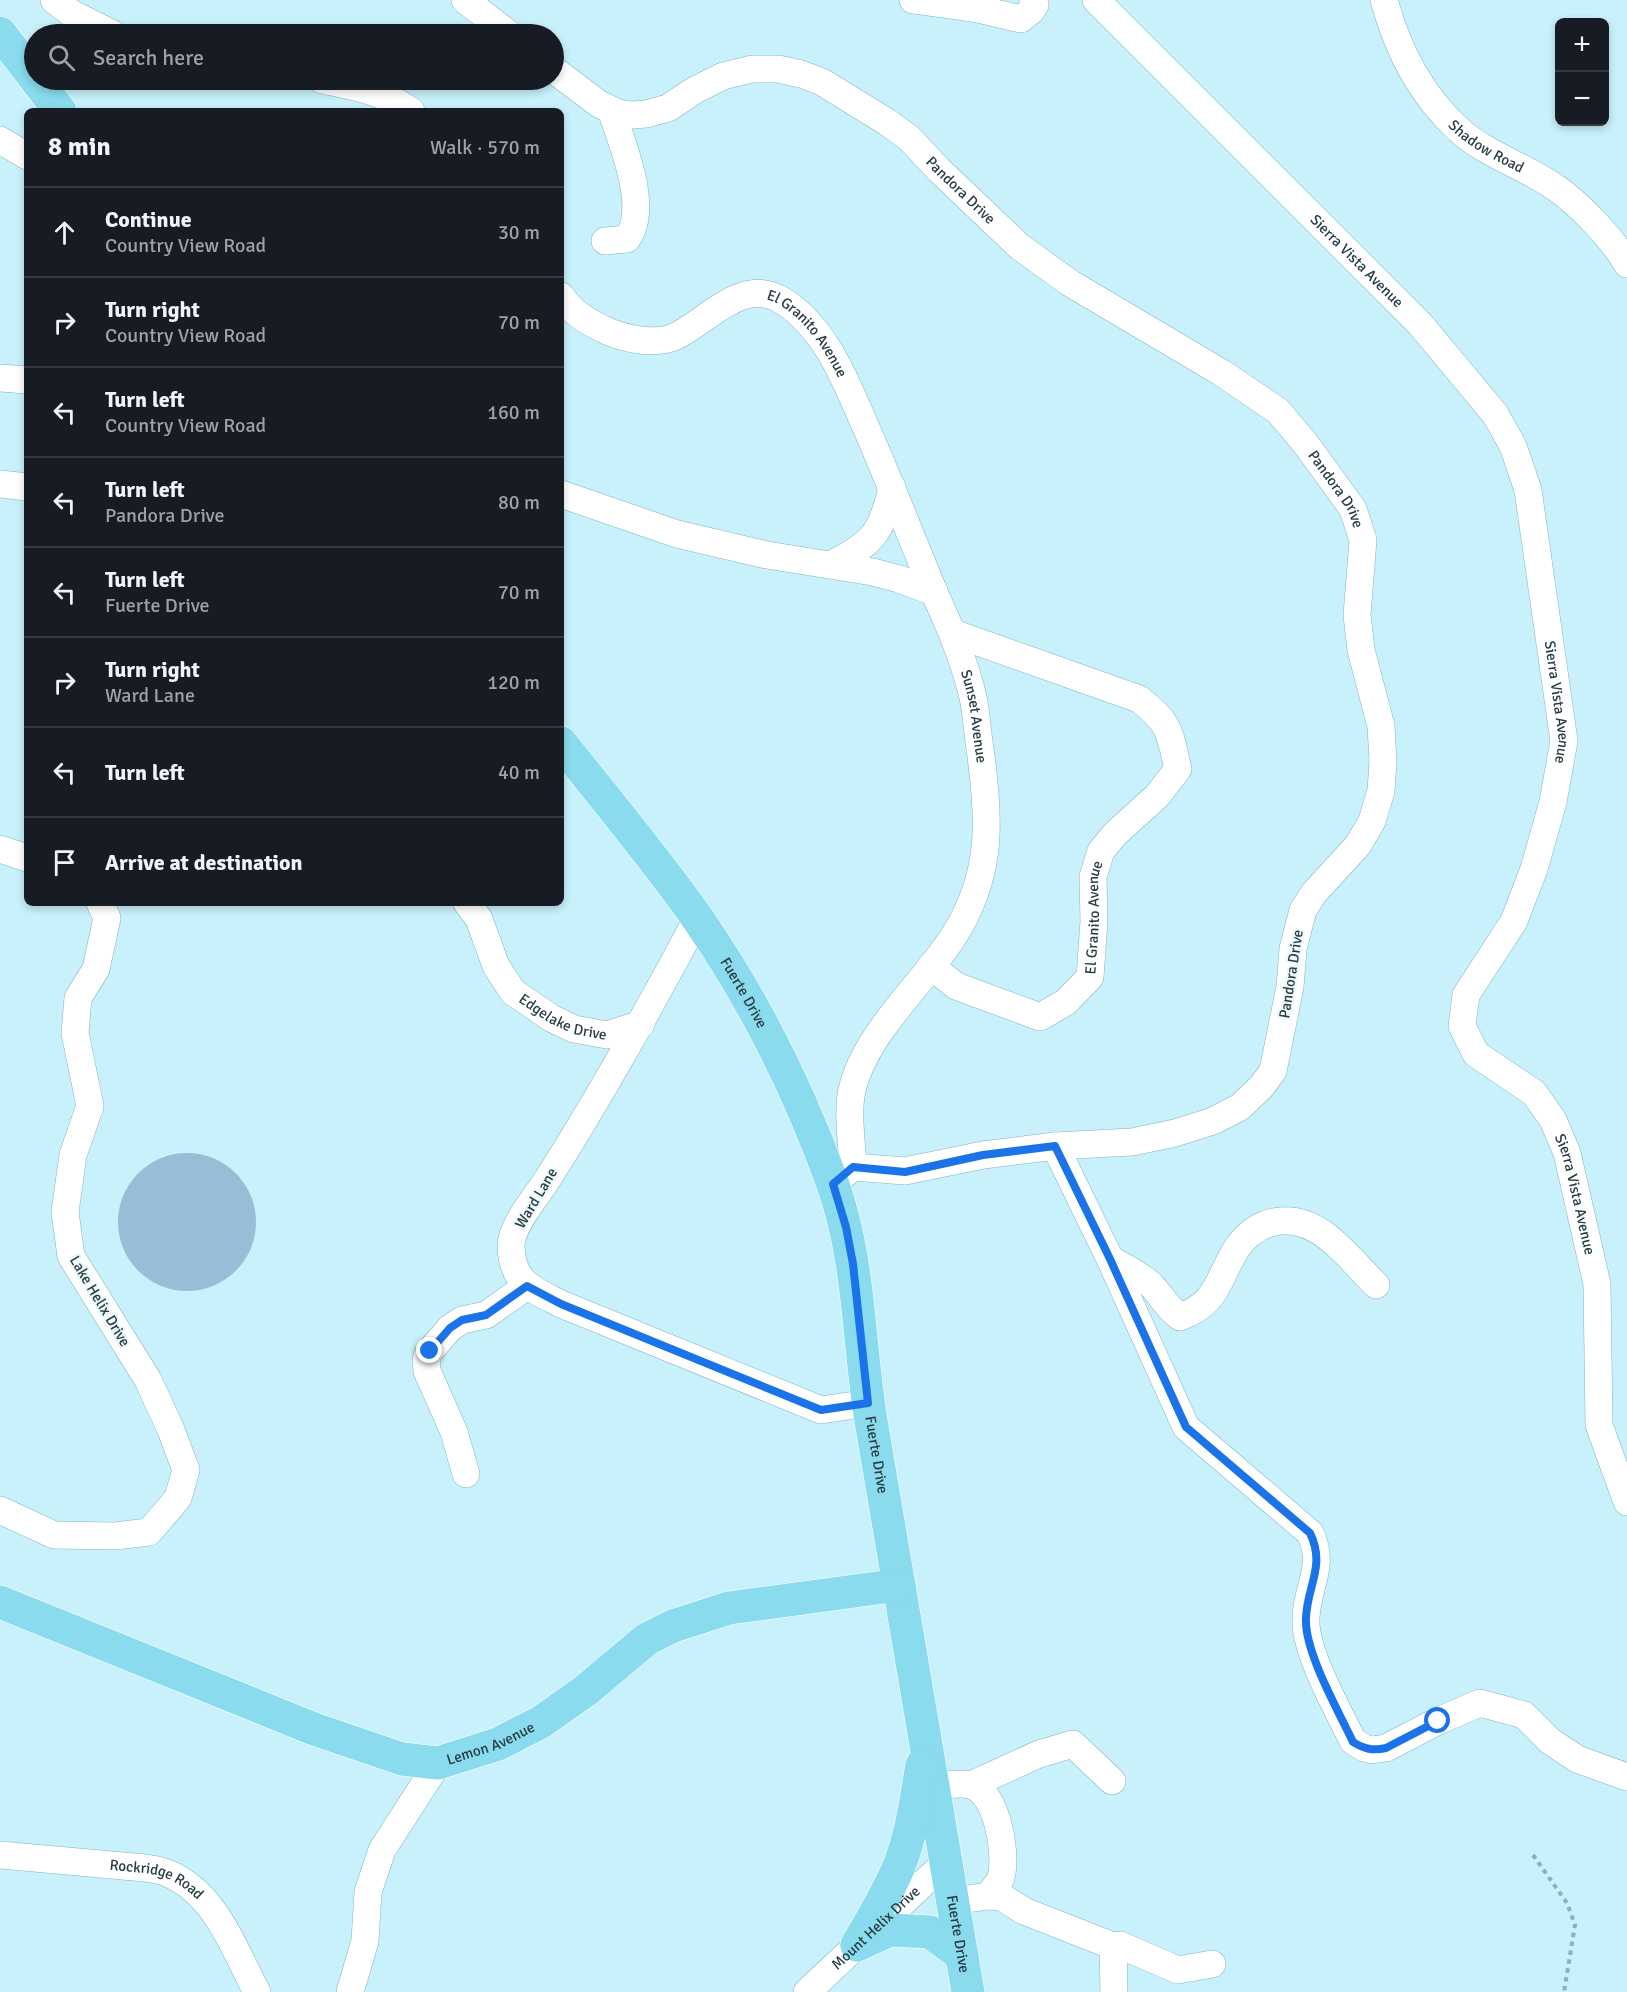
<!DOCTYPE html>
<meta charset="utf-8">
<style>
body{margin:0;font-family:Signika,sans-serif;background:#242831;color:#f1f3f6}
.controls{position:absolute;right:18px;top:18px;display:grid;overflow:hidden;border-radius:9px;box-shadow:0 3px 9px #0003}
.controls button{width:54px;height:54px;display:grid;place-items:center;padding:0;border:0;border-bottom:2px solid #363941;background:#171b24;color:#f1f3f6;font:30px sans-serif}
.stop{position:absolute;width:18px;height:18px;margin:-14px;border:4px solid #1a73e8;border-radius:50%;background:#fff}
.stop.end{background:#1a73e8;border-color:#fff;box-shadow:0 2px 6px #0008}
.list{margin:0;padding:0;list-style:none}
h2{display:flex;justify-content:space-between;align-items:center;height:78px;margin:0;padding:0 24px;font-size:26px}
h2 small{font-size:20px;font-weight:400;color:#9ea1a6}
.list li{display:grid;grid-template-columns:39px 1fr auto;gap:18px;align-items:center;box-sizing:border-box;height:90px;padding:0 24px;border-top:2px solid #363941}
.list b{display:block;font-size:22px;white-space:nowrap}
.list p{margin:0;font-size:20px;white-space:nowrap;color:#9ea1a6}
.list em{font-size:20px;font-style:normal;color:#9ea1a6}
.icon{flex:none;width:33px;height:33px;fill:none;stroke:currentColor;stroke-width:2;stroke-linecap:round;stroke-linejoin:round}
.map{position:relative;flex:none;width:1627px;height:1992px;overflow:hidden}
.search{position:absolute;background:#171b24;box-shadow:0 3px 9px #0003;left:24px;top:24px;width:540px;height:66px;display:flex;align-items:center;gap:15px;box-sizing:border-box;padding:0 21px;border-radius:33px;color:#9ea1a6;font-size:22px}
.panel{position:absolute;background:#171b24;box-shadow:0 3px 9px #0003;left:24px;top:108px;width:540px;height:798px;border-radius:9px}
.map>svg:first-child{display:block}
.building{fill:#96bed7}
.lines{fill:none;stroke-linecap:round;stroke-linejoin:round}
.minor-casing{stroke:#82b4c1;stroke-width:28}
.major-casing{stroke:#fff;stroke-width:34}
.path{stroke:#8dafb8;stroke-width:4;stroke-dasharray:4.5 4.5;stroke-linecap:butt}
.minor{stroke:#fff;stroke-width:27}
.major{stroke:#89dbed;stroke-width:33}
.route{stroke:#1a73e8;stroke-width:8}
.labels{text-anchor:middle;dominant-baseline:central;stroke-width:5;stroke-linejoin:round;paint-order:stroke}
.street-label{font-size:15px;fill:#273c41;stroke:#eef8fb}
</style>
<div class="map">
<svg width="1627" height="1992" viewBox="0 0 1627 1992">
<rect width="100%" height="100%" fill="#c8f1fc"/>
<circle class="building" cx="187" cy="1222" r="69"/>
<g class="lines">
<defs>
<g id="minor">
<path d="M54,0L71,13L113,34"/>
<path d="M465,0L509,34"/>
<path d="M913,0L978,9L1021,19L1031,11L1035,5L1033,0"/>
<path id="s1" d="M1096,0L1420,324L1495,414L1513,446L1528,490L1564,741L1553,802L1534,869L1514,921L1466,995L1462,1026L1476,1054L1534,1093L1553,1120L1567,1153L1597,1284L1599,1425L1627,1502"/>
<path id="s2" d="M1384,0C1397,48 1421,95 1458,129C1486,155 1525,166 1556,188C1578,203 1614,240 1627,264"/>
<path id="s3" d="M554,70L599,104L618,113L632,115L646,114L668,108L695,90L723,76L752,69H778L801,74L822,82L887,122L909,138L939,170L1020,247L1070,283L1222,373L1278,411L1305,443L1353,509L1363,540L1357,615L1361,650L1381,726L1383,761L1381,791L1372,821L1358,845L1314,893L1303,910L1293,949L1290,987L1273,1071L1261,1087L1240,1107L1213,1121L1175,1133L1132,1142L1055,1146L983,1155L905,1171L853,1167"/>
<path d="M322,80C353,86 385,92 411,111"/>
<path d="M0,140L27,156"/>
<path d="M605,241L627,239C650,208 622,143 611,110"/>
<path id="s4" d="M561,296C573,314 588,322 607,331C626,339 653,345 674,337C708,322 742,275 783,301C828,330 847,385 868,432C891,485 912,539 934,592"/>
<path d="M0,378L27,380"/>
<path d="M0,484L27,487"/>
<path id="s5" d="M561,494L677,534L767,555L873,572L899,579L934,592C950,627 966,664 974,702C977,720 978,739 981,756C989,818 992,867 961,924C931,978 866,1029 852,1090C847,1113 852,1144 853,1167L840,1178"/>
<path d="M830,565C872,544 882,534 892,487"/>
<path d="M0,849L27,858"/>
<path id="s6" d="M467,903L479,919L496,966L513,992L551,1018L574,1029L607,1035L641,1024"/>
<path d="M697,919C649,1009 600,1097 545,1183C534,1199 511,1227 511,1246C512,1283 532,1289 561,1304L821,1410L868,1403"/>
<path id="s7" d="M931,966L956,986L1040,1017L1066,1002L1090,977L1094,921L1093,877L1101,851L1115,834L1157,796L1178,769C1169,731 1171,724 1139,699L953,633"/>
<path d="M1055,1146L1110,1259L1186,1427L1310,1533C1326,1566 1307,1586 1306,1618C1304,1651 1338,1710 1353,1741L1364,1748L1372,1750L1386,1748L1438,1721L1480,1703L1524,1715L1550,1741L1577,1759L1627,1777"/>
<path d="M1110,1259C1124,1267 1139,1274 1151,1285C1162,1296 1166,1307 1180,1317C1219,1303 1217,1279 1237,1248C1261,1214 1299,1213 1330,1239C1346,1252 1361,1270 1376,1285"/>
<path d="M466,1474L454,1432L427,1371L426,1359L430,1351L450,1328L462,1320L486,1315L527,1286"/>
<path d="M0,1510L54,1535L115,1536L149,1532L178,1498L186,1470L171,1430L148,1380L71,1256L65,1212L73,1155L90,1106L75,1033L78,998L96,969L107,918L100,903"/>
<path d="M971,1785L1039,1754L1073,1744L1112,1781"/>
<path d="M933,1786C944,1786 960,1782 971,1785C997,1793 1006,1850 1002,1873C1001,1882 993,1889 988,1896L953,1901"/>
<path id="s8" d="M0,1855L145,1868C152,1869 161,1870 167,1873C216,1893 234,1949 257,1992"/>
<path d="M988,1896L1002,1897L1024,1911L1113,1946L1114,1992"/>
<path d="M1113,1946L1120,1945L1178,1970L1212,1964"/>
<path d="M350,1992L365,1941L368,1892L382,1850L438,1763"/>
<path id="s9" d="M807,1992L946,1862"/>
</g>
<g id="major">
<path d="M0,33L34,77"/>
<path d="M36,80L60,111"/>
<path id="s10" d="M561,743C607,801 655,858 698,919C753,999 799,1090 832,1182C860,1259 858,1341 871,1421C903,1611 936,1801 968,1992"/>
<path id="s11" d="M0,1602L314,1729L402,1759L438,1763L498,1744L541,1722L585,1691L647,1639L673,1626L729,1608L899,1585"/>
<path d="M857,1945C872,1919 888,1893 899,1866C912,1834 916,1799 922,1765"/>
<path d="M857,1945L890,1930L930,1932L962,1955"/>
</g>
</defs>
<use href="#minor" class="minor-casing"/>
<use href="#major" class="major-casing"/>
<path class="path" d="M1533,1855L1567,1903L1575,1925L1564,1992"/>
<use href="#minor" class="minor"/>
<use href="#major" class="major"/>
</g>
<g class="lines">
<path class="route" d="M430,1351L450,1328L462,1320L486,1315L527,1286L561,1304L821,1410L868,1403L853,1264L846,1227L833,1184L853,1167L905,1172L983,1155L1055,1146L1110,1259L1186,1427L1310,1533C1326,1566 1307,1586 1306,1618C1304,1651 1338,1710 1353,1742C1364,1749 1373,1751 1386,1748L1438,1721"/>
</g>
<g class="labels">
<g class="street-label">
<text stroke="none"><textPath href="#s2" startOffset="184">Shadow Road</textPath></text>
<text stroke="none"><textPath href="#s3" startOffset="471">Pandora Drive</textPath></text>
<text stroke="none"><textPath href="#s1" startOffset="369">Sierra Vista Avenue</textPath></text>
<text stroke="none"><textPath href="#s4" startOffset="290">El Granito Avenue</textPath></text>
<text stroke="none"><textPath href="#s3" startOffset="957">Pandora Drive</textPath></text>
<text stroke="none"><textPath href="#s1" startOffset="873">Sierra Vista Avenue</textPath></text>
<text stroke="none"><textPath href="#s5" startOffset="518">Sunset Avenue</textPath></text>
<text stroke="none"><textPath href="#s7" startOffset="246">El Granito Avenue</textPath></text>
<text transform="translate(1291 974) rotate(-81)">Pandora Drive</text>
<text stroke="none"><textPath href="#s10" startOffset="310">Fuerte Drive</textPath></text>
<text stroke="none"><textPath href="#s6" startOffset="158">Edgelake Drive</textPath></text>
<text stroke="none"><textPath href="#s1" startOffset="1431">Sierra Vista Avenue</textPath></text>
<text transform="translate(536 1198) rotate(-59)">Ward Lane</text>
<text transform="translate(100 1301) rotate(59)">Lake Helix Drive</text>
<text stroke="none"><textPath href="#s10" startOffset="796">Fuerte Drive</textPath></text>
<text stroke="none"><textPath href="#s11" startOffset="524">Lemon Avenue</textPath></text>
<text stroke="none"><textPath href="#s8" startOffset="160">Rockridge Road</textPath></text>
<text stroke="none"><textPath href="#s9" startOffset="94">Mount Helix Drive</textPath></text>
<text stroke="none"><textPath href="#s10" startOffset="1282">Fuerte Drive</textPath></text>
</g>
</g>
</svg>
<div class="controls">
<button>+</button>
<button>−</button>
</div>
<div class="stop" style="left:1438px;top:1721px"></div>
<div class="stop end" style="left:430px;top:1351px"></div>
<div class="search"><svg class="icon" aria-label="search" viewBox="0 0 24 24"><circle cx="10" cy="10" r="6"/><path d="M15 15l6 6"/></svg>Search here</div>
<section class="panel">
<h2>8 min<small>Walk · 570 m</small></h2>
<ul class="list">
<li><svg class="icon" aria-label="ahead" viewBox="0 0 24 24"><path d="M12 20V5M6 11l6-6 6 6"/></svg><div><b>Continue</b><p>Country View Road</p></div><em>30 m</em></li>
<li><svg class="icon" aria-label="right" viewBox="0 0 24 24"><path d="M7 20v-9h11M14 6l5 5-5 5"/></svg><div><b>Turn right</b><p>Country View Road</p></div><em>70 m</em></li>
<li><svg class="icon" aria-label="left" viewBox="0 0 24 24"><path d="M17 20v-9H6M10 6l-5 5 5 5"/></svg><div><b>Turn left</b><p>Country View Road</p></div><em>160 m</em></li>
<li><svg class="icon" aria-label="left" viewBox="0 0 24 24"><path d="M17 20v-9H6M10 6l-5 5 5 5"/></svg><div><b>Turn left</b><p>Pandora Drive</p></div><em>80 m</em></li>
<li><svg class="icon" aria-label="left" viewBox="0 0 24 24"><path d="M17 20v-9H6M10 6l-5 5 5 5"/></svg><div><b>Turn left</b><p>Fuerte Drive</p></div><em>70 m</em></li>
<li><svg class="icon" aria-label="right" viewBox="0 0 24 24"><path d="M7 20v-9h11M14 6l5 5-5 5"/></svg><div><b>Turn right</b><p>Ward Lane</p></div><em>120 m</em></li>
<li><svg class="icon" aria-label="left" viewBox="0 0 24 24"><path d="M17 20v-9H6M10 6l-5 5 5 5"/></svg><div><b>Turn left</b></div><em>40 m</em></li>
<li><svg class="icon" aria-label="arrive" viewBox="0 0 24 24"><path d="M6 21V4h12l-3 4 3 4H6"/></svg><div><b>Arrive at destination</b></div></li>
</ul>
</section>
</div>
